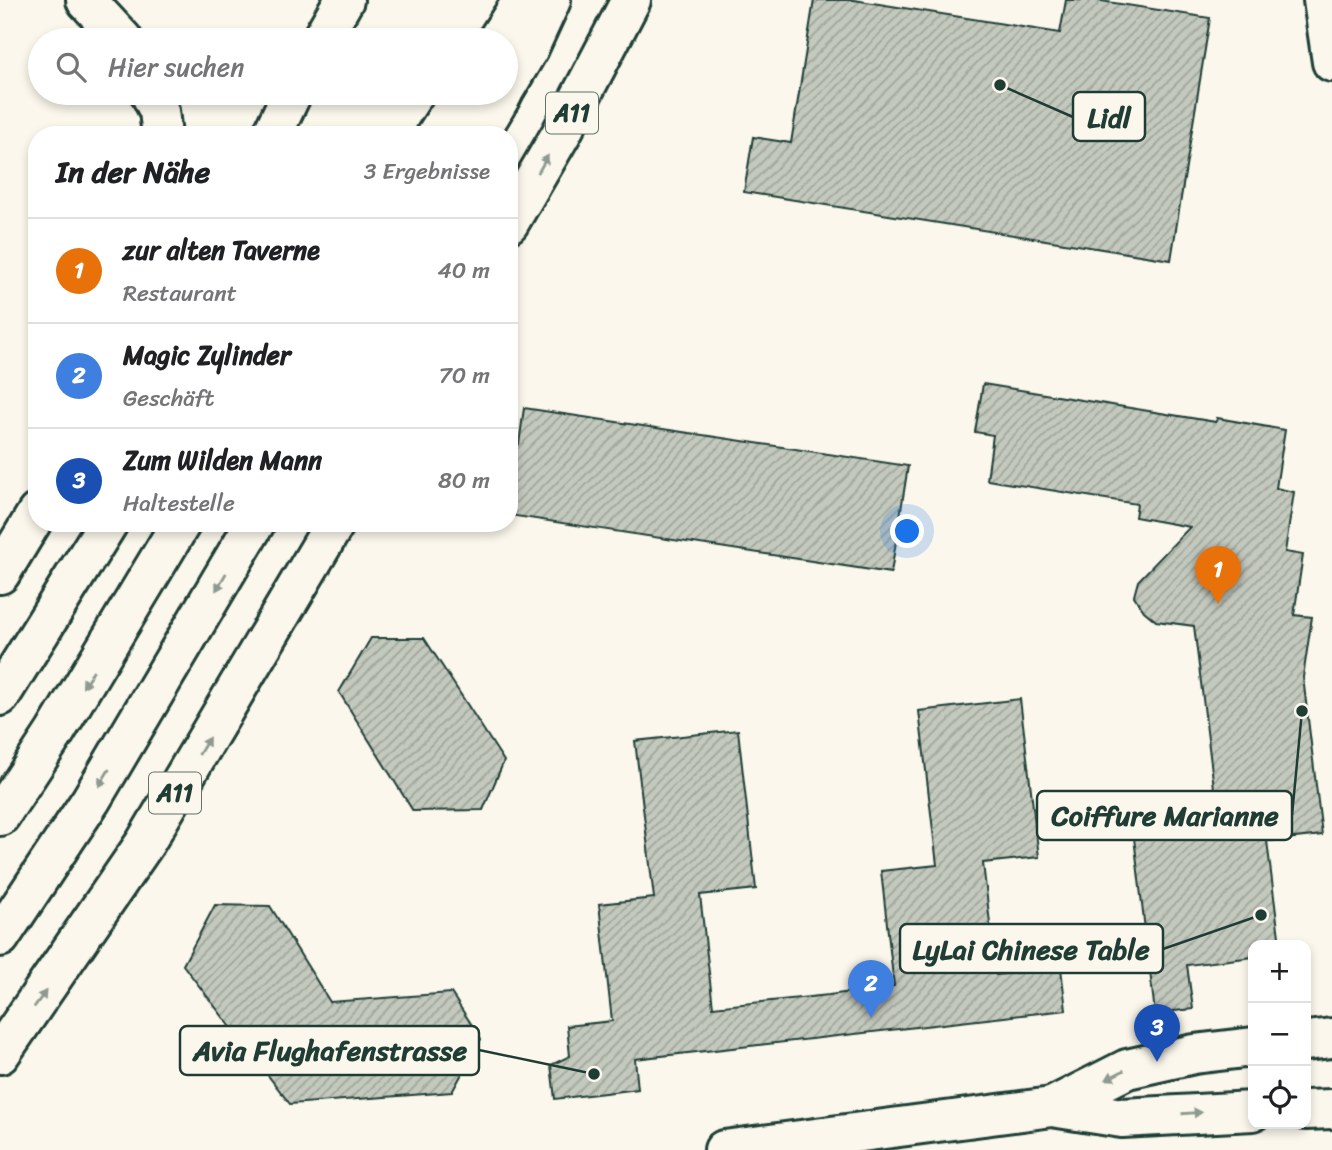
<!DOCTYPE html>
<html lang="de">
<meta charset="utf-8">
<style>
body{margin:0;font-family:Sriracha,sans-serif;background:#f6f6f6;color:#202124}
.controls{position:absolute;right:21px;bottom:21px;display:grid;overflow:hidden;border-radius:14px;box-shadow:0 4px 10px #0003}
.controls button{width:63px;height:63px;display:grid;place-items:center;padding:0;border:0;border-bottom:2px solid #e0e0e0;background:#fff;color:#202124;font:35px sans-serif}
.you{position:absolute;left:908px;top:532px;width:24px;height:24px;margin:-18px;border:5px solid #fff;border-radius:50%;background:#1a73e8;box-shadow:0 0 0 10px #1a73e833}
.badge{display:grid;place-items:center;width:46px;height:46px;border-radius:50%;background:#c8321e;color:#fff;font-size:23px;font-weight:700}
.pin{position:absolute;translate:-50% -58px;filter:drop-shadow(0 2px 4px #0008)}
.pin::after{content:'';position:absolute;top:37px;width:24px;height:21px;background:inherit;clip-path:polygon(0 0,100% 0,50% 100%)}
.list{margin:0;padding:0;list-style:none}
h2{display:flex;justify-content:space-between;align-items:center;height:91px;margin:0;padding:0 28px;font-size:30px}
h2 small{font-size:23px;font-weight:400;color:#757577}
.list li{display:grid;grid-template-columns:46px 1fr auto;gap:21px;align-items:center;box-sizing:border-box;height:105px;padding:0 28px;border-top:2px solid #e0e0e0}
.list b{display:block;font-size:26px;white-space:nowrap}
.list p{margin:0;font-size:23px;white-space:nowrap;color:#757577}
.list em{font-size:23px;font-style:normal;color:#757577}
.icon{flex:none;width:38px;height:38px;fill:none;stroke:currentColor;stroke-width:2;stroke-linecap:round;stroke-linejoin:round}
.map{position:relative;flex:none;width:1332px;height:1150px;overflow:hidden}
.search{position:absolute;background:#fff;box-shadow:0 4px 10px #0003;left:28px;top:28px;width:490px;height:77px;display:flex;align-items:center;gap:18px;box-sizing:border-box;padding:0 24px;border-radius:38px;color:#757577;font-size:26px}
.panel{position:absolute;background:#fff;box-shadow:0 4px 10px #0003;left:28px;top:126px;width:490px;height:406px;border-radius:28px}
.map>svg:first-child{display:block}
.building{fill:url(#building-hatch);stroke:#1f3d34;stroke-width:2}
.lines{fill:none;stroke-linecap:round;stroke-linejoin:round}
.minor-casing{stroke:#1f3d34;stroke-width:44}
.secondary-casing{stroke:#1f3d34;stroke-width:44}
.primary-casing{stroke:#1f3d34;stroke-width:44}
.motorway-casing{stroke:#1f3d34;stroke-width:44}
.minor{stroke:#fbf7ec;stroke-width:38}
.secondary{stroke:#fbf7ec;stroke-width:38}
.primary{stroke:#fbf7ec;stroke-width:38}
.motorway{stroke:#fbf7ec;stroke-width:38}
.oneway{fill:#8d9a90}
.labels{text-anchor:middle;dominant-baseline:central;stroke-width:7;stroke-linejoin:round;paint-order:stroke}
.shield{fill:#fbf7ec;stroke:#61756b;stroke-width:2}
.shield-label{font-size:24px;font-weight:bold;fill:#1f3d34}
.leader{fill:none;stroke:#1f3d34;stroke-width:2.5}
.callout-dot{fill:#1f3d34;stroke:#fbf7ec;stroke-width:2.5}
.callout{fill:#fbf7ec;stroke:#1f3d34;stroke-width:2.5}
.callout-label{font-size:28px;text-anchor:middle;font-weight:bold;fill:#1f3d34}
</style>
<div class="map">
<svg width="1332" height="1150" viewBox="0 0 1332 1150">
<defs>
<pattern id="building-hatch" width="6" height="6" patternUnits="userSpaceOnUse" patternTransform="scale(1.75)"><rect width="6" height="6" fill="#c4c9be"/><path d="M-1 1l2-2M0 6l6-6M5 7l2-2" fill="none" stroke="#9fa49b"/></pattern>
</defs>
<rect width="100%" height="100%" fill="#fbf7ec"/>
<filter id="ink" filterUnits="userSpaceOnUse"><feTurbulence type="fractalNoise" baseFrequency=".0143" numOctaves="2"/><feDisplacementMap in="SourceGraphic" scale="14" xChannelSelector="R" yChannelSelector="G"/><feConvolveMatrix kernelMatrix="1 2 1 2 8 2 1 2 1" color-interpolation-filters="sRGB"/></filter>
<g filter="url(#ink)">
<g class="building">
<path d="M814,0H854L1060,33L1066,0H1095L1210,18L1171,260L744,192L753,137L791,143Z"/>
<path d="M983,384L1216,422L1217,418L1285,430L1276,488L1294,492L1285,552L1303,555L1294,615L1312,617L1303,677L1322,835L1267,841L1280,945H1253V957L1187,965L1193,1009L1155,1013L1132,821L1217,812L1194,626L1156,621L1144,611L1134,596L1138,581L1190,527L1135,517L1137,504L987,480L993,435L975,432Z"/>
<path d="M524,408L908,466L891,573L509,515V443L519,444Z"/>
<path d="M371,638H424L504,761L483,810L413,811L339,692Z"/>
<path d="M1020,699L1039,857L983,863L996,975L1061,968L1066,1010L635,1059L638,1089L555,1099L551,1065L570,1056L567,1026L612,1021L599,904L654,898L635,741L738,730L756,889L700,895L713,1007L829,995L894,986L881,871L937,865L919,711Z"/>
<path d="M215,905L270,906L330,1002L451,993L481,1039L452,1092L290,1104L183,965Z"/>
</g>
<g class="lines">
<defs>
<g id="minor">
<path d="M86,0L123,40"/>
<path d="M321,40L344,0"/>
<path d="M150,93L159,111L162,135"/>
<path d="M272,135L292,93"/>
<path d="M0,574L37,513"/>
<path d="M0,696L108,523"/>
</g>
<g id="secondary">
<path d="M1306,1041L1332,1038"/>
<path d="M1052,1107L1127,1069L1194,1054L1253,1047"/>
<path d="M1306,1110L1332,1109"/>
<path d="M724,1150L1052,1107L1122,1118L1253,1111"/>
</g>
<path id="primary" d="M1323,0L1332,62"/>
<g id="motorway">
<path d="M497,40L523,0"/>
<path d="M506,87L529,48L551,0"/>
<path d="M436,135L463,93"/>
<path d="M478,135L503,93"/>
<path d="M509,223L561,134L631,0"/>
<path d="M0,816L54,734L181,523"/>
<path d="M0,937L91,800L255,523"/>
<path d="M0,1054L145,843L335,523"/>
</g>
</defs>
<use href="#minor" class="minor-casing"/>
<use href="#secondary" class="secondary-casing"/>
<use href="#primary" class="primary-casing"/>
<use href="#motorway" class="motorway-casing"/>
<use href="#minor" class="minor"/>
<use href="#secondary" class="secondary"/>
<use href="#primary" class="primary"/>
<use href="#motorway" class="motorway"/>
</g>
<defs><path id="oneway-solid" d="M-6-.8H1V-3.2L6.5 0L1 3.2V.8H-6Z" transform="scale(1.75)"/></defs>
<g class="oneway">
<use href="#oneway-solid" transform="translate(543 164) rotate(-60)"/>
<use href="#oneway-solid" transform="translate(221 582) rotate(120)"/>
<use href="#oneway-solid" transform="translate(88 679) rotate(122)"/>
<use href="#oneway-solid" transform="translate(204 746) rotate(-59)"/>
<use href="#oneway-solid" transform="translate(104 778) rotate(121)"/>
<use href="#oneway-solid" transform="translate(40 999) rotate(-54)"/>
<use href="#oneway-solid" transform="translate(1115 1075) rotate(153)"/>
<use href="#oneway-solid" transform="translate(1192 1113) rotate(-4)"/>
</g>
</g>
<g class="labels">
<g class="shield">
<rect x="546" y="92.5" width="52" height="41" rx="5"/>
<rect x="149" y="772.5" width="52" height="41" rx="5"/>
</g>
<g class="shield-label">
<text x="572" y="113">A11</text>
<text x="175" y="793">A11</text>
</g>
</g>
<path class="leader" d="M1000 85L1073 117M1302 711L1292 815M1261 915L1163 949M594 1074L479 1050"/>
<g class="callout-dot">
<circle cx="1000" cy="85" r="7"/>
<circle cx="1302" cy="711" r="7"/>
<circle cx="1261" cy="915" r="7"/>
<circle cx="594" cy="1074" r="7"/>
</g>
<g class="callout">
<rect x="1073" y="92" width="72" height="49" rx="7"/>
<rect x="1037" y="791" width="255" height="49" rx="7"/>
<rect x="900" y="924" width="263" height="49" rx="7"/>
<rect x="180" y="1026" width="299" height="49" rx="7"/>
</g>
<g class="callout-label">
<text x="1109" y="127">Lidl</text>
<text x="1165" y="825">Coiffure Marianne</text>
<text x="1031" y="959">LyLai Chinese Table</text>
<text x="330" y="1060">Avia Flughafenstrasse</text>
</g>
</svg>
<div class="controls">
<button>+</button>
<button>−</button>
<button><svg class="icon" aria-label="locate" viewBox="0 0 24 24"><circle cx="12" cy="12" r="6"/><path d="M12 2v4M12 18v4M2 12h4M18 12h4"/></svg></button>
</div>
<div class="you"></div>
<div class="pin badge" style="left:1218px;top:604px;background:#e8710a">1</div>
<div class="pin badge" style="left:871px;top:1018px;background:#3f7fe0">2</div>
<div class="pin badge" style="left:1157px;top:1062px;background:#1a4fb4">3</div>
<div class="search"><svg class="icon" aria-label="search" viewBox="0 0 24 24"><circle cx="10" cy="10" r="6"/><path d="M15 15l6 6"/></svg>Hier suchen</div>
<section class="panel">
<h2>In der Nähe<small>3 Ergebnisse</small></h2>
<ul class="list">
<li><span class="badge" style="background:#e8710a">1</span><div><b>zur alten Taverne</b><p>Restaurant</p></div><em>40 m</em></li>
<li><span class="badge" style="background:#3f7fe0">2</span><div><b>Magic Zylinder</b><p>Geschäft</p></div><em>70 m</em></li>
<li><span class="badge" style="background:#1a4fb4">3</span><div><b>Zum Wilden Mann</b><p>Haltestelle</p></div><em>80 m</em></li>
</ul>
</section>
</div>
